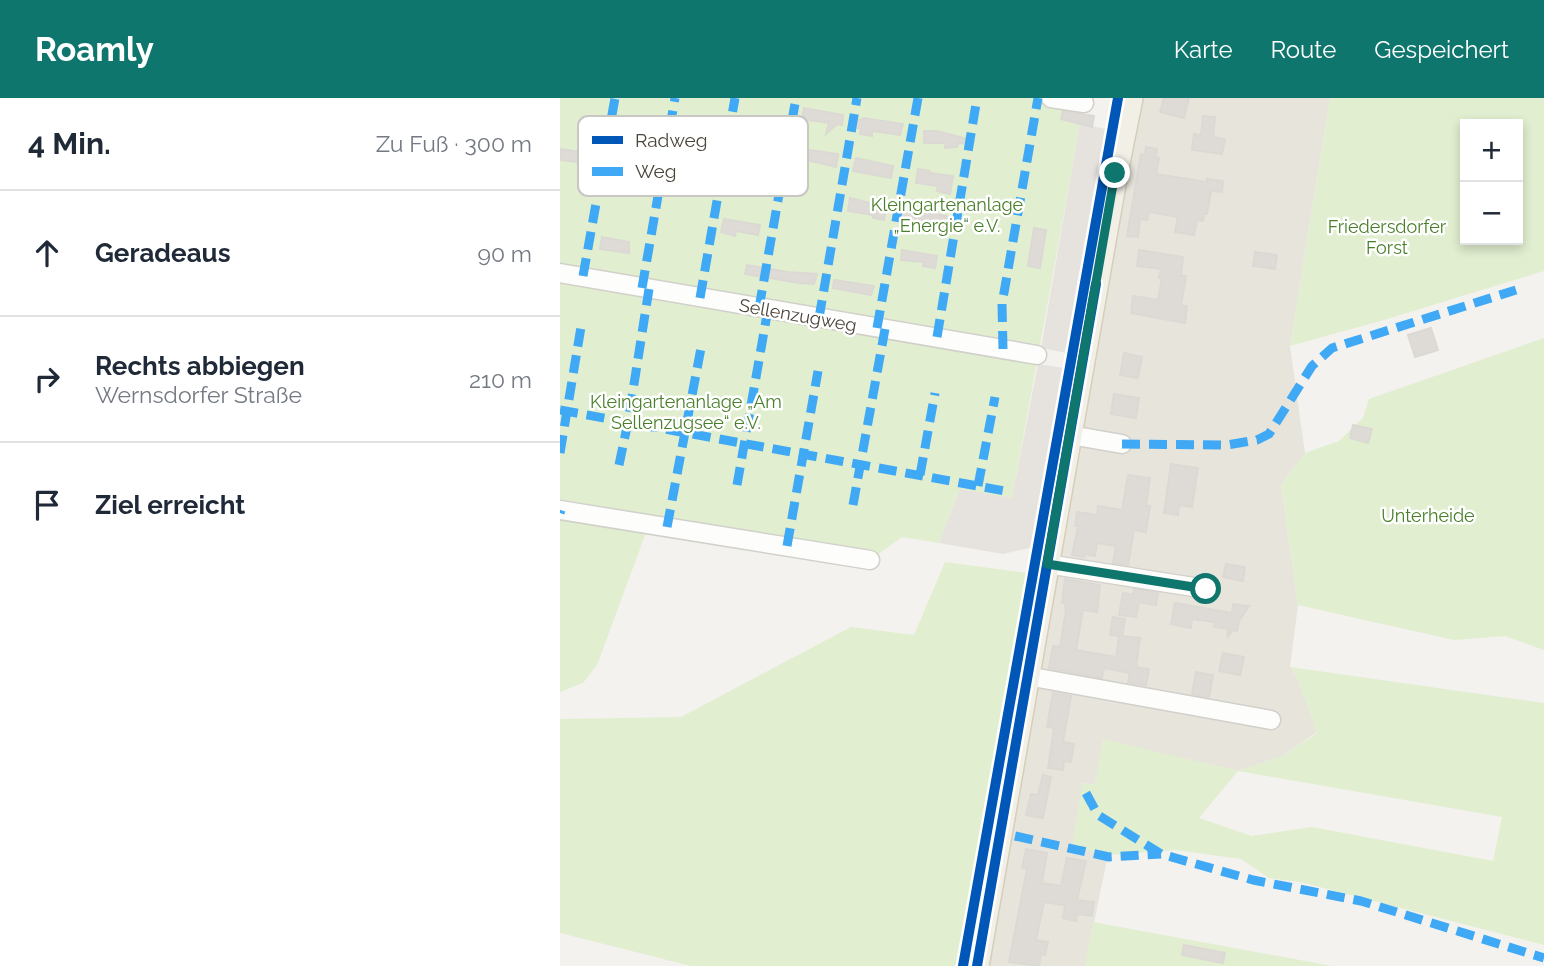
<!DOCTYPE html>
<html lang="de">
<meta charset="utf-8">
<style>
body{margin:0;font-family:Raleway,sans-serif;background:#f6f6f7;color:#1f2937}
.controls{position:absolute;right:21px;top:21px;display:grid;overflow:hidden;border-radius:0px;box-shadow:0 4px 10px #0003}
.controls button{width:63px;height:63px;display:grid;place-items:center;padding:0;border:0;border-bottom:2px solid #e0e1e3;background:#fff;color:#1f2937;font:35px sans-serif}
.stop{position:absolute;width:21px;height:21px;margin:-16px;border:5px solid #0f766e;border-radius:50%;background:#fff}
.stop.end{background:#0f766e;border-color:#fff;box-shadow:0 2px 7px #0008}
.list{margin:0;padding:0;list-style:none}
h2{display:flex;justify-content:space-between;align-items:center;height:91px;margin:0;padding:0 28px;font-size:30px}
h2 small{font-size:23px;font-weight:400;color:#747a83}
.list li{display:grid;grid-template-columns:46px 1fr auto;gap:21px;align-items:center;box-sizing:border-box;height:126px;padding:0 28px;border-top:2px solid #e0e1e3}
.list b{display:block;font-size:26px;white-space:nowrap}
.list p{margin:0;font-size:23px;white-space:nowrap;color:#747a83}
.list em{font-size:23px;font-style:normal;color:#747a83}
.icon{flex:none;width:38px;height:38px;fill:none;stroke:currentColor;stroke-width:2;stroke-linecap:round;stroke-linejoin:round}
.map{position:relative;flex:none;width:984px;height:868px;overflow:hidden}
header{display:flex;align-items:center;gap:42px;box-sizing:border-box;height:98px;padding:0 35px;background:#0f766e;color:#fff}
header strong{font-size:33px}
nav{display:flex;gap:38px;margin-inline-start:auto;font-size:24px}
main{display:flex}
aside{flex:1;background:#fff}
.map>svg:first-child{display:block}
.residential{fill:#e7e4dc}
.green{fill:#e1eecf;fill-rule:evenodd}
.parking{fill:#e6e3df}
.building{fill:#dedbd6;stroke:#dcd9d4;stroke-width:2}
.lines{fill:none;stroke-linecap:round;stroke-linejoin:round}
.minor-casing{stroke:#d2d0cb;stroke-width:21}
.major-casing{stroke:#d6cebb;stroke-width:26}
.minor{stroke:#fdfdfc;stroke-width:18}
.major{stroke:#f2efe6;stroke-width:23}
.quiet{stroke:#3fa9f5;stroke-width:9;stroke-dasharray:18 9;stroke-linecap:butt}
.cycleway-casing{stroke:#fff;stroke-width:15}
.cycleway{stroke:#0057b8;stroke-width:10}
.route{stroke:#0f766e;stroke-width:9}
.labels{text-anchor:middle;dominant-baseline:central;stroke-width:5;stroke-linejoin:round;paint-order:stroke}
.park-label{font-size:18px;fill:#4a7f2a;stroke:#fff}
.street-label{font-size:18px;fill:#4b4439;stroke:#fff}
.key{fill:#fff;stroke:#c9c7c4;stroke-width:2}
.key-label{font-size:19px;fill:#4b4439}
</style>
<header>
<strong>Roamly</strong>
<nav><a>Karte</a><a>Route</a><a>Gespeichert</a></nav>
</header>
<main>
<aside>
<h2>4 Min.<small>Zu Fuß · 300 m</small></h2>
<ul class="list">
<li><svg class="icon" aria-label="ahead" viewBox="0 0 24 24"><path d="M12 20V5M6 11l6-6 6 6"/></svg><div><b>Geradeaus</b></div><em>90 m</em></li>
<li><svg class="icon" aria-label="right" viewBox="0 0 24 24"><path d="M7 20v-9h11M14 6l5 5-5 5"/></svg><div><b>Rechts abbiegen</b><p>Wernsdorfer Straße</p></div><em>210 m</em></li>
<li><svg class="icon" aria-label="arrive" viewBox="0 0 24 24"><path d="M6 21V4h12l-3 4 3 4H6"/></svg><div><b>Ziel erreicht</b></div></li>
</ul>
</aside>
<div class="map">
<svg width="984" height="868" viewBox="0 0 984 868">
<rect width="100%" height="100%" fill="#f4f2ee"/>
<path class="residential" d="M584,0H770L730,248L745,355L721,387L738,507L730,569L737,579L757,634L723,658L678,673L543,642L535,687L523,685L513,748L548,757L525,868H429L576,31Z"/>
<g class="green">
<path d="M0,0H525L452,401L400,391L379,445L342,439L310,462L87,432L37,567L23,585L0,594Z"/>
<path d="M770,0H984V173L824,222L730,248ZM905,26H958V142H905Z"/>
<path d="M984,240V552L945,538L894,542L738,507L721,387L745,355L779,343L803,320L809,301Z"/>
<path d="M385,464L467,475L399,868H131L0,835V621L121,619L291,529L354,537Z"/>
<path d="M730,569L984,605V847L740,784L709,780L681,761L615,752L548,757L512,748L522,685L535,687L543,641L678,673L723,658L757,635L737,579ZM678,673L942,719L933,763L752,729L692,738L639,720Z"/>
<path d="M533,824L772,868H525Z"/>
</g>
<g class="parking">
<path d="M520,26L547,31L507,255L481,250Z"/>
<path d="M478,266L504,270L474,449L443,456L379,445L400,391L452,400Z"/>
</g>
<g class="building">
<path d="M604,0H629L624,20L600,14Z"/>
<path d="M244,10L283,17L282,27L277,26L266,36L269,25L242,21Z"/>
<path d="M503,13L534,18L532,29L501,21Z"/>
<path d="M643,18L655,19L653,39L665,41L662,56L632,52L634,36L641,37Z"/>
<path d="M303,20L343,26L340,37L312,33V38L300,36L301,31L290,29L291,21L302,22Z"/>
<path d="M364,33H377L411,42L410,46L398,45L397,49L385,50L386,45H364Z"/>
<path d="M586,49L597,51L596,59L599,60L596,76L647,84V81L663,83L662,94L651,93L647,116H644L643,123L637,122L634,137L615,134L618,119L589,114L587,122L580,121L578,139L567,138L581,56L585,57Z"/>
<path d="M237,50L278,56L276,69L247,62L246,67L234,65Z"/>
<path d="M0,51L35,56L34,66L0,62Z"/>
<path d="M296,60L333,68L331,80L293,73Z"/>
<path d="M358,71L370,73V75L393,78L390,96L377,93L378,88L356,85Z"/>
<path d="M290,100L326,109L324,122L313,120V117L288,113Z"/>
<path d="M334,110L347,112V111L387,118L385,128L333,119Z"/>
<path d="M164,121L200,127L198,137L176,133L175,138L161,134Z"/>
<path d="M474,130L486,132L480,170L468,168Z"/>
<path d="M42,139L69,144V155L40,151Z"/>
<path d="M342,152L377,158L375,170L363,168L364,164L341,162Z"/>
<path d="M579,152L623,159L621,178H626L621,207L627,208L625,225L571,215L573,198L598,202L602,180H599L601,171L577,168Z"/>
<path d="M695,154L717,157L715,171L693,168Z"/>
<path d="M187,167L228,174L257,176L254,186L239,185L185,176Z"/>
<path d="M274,182L314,188L311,197L273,190Z"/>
<path d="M871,230L878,252L855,259L848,237Z"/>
<path d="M564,255L582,259L578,280L560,277Z"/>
<path d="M554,296L579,300L576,320L551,316Z"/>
<path d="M793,327L812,331L808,345L790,340Z"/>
<path d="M611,366L638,370L632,409L619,407L618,417L604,415Z"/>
<path d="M568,377L590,380L586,408H590L586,434L574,432L568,467L553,465L556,448L537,445L535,458L525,456L524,459L512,457L518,428H515L517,414L537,417L538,408L562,412Z"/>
<path d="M666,466L685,469L683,483L663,479Z"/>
<path d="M505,481L540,487L537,514L523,512L516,552L556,559L559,538L550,537L553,519L565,521L562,538L580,540L576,569L589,571L586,587L568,584L570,575L544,570L542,580L489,570L493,548L500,549L506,513L505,505H502Z"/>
<path d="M574,491L598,495L596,507L579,504L576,519L559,517L563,495L573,497Z"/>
<path d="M615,505L672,515L673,506L689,508L679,523L677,533L673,532L667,539L669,531L654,529L655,524L632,521L631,530L611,526Z"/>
<path d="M663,555L684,559L680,577L659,573Z"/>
<path d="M636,574L653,577L649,599L632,596Z"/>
<path d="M493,595L511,598L503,644L514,646L511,664L504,663L503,672L488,670L494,630L487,629Z"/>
<path d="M483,677L491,679L483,720L466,717L471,696L478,697Z"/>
<path d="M466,751L487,755L482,785L501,788L507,760L526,763L517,802L534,804L532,818L517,816L516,823L503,820L505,807L484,804L476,842L488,844L485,857L481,856L479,868L449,864L467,771L462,770Z"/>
<path d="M624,847L665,855L663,865L622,857Z"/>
</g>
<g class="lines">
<defs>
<g id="minor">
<path d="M491,0L524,5"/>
<path d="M0,175L477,257"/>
<path d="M510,337L562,346"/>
<path d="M0,412L310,462"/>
<path d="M487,466L646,491"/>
<path d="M467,578L711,622"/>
</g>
<path id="major" d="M417,868L556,75L571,0"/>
</defs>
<use href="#minor" class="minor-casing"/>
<use href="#major" class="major-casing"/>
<use href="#minor" class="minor"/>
<use href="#major" class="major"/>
<g class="quiet">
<path d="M23,178L55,0"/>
<path d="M82,190L115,0"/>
<path d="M140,200L175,0"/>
<path d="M199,210L236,0"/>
<path d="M259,220L297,0"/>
<path d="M317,230L358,0"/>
<path d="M377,239L417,0"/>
<path d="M443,251L442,206L478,0"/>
<path d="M0,312L445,393"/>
<path d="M562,346L667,347L697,342L709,336L752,268L772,250L956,192"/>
<path d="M0,355L21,229"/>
<path d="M59,367L68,324L89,191"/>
<path d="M360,377L375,295"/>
<path d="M177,387L208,211"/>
<path d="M418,388L435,299"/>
<path d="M293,407L325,231"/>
<path d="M0,415L1,412"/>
<path d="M107,429L141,250"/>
<path d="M227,448L258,273"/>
<path d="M526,695L538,717L601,756L693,782L801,803L984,860"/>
<path d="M455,738L549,759L601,756"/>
</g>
<defs>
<g id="cycleway">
<path d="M403,868L558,0"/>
<path d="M417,868L536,186"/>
</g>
</defs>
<use href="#cycleway" class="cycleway-casing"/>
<use href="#cycleway" class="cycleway"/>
</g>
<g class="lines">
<path class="route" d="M555,75L487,466L646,491"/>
</g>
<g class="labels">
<g class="park-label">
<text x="387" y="106">Kleingartenanlage<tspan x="387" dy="21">„Energie“ e.V.</tspan></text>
<text x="827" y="128">Friedersdorfer<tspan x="827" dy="21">Forst</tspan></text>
<text x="126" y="303">Kleingartenanlage „Am<tspan x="126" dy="21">Sellenzugsee“ e.V.</tspan></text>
<text x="868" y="417">Unterheide</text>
</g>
<g class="street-label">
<text transform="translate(238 217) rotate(10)">Sellenzugweg</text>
</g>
</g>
<rect x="18" y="18" width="230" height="80" rx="10" class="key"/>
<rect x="32" y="38" width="31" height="8" fill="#0057b8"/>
<rect x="32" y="69" width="31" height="9" fill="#3fa9f5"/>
<g class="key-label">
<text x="75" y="49">Radweg</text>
<text x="75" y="80">Weg</text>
</g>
</svg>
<div class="controls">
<button>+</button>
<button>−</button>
</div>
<div class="stop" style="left:646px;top:491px"></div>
<div class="stop end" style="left:555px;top:75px"></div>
</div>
</main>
